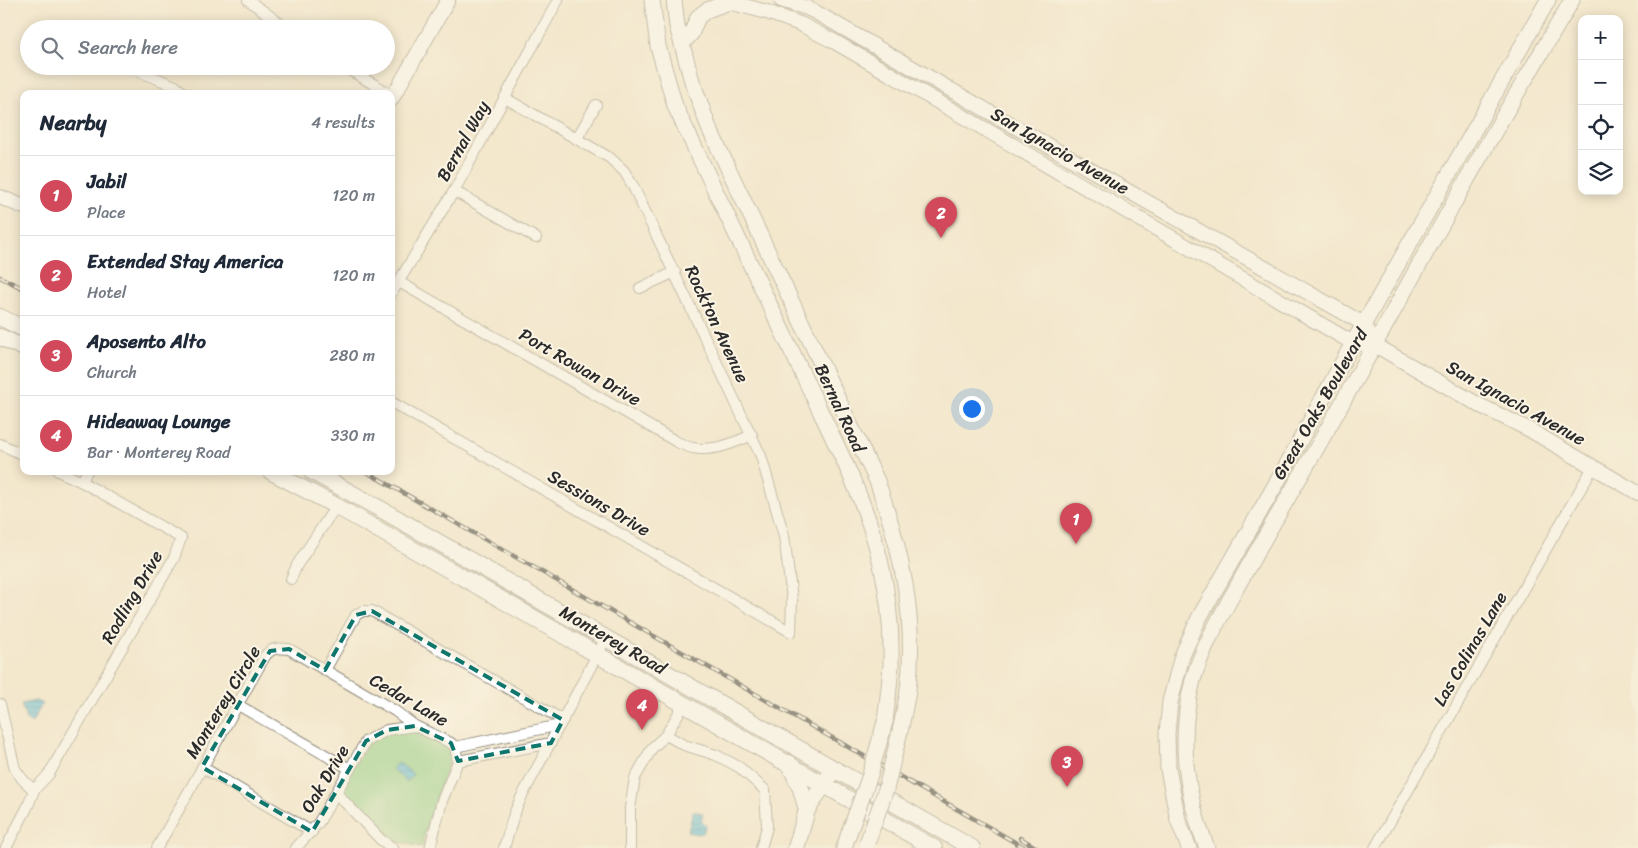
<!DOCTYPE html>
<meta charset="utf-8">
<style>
body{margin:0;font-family:Sriracha,sans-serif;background:#f2f2f3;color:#1f2937}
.controls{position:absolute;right:15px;top:15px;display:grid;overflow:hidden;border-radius:10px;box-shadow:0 2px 12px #0003}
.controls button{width:45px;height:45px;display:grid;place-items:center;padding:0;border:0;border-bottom:1px solid #e0e1e3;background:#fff;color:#1f2937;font:25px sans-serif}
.you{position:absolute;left:971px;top:408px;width:18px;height:18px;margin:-12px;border:4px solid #fff;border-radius:50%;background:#1a73e8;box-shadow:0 0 0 8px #1a73e833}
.badge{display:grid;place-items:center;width:32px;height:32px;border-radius:50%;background:#d1495b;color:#fff;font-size:16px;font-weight:700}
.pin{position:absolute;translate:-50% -41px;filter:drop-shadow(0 1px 2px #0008)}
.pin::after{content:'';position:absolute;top:26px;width:18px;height:15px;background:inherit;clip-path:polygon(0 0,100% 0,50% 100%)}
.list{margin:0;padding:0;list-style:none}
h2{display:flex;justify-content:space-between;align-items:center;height:65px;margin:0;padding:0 20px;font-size:21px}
h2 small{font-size:16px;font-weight:400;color:#747a83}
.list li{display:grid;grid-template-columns:32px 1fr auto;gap:15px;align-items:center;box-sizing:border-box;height:80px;padding:0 20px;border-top:1px solid #e0e1e3}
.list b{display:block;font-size:19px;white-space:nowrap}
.list p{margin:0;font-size:16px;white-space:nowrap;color:#747a83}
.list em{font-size:16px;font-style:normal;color:#747a83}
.icon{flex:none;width:28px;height:28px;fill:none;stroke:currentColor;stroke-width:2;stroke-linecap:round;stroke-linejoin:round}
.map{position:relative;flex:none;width:1638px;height:848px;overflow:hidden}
.search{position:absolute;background:#fff;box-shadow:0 2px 12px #0003;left:20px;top:20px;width:375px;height:55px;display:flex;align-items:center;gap:12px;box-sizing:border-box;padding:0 18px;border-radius:28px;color:#747a83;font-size:19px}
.panel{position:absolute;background:#fff;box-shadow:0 2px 12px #0003;left:20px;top:90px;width:375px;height:385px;border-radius:10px}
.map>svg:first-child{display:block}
.green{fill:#8fd088;stroke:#5d7e5a}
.water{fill:url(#water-rules);stroke:#437482}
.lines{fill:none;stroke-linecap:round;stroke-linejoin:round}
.minor-casing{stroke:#8f897c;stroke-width:12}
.tertiary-casing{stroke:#8f897c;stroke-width:16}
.secondary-casing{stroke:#8f897c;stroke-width:17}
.primary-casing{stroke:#8f897c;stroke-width:18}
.minor{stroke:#fff;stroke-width:10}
.tertiary{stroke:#fff;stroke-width:14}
.secondary{stroke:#fff;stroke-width:15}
.primary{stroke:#fff;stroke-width:16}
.rail-casing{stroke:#2b2b2b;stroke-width:4.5}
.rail{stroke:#fcf5e5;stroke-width:2.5;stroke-dasharray:8;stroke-linecap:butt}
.secondary-bridge-casing{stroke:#8f897c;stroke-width:17;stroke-linecap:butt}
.secondary-bridge{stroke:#fff;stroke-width:15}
.marked{fill:none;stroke:#0f766e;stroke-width:4;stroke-dasharray:10 6;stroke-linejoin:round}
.labels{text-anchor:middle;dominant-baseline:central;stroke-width:4;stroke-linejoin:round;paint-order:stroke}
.street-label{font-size:18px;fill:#2b2b2b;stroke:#fcf5e5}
</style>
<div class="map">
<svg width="1638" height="848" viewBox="0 0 1638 848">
<defs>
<pattern id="water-rules" width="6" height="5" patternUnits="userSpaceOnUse" patternTransform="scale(1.25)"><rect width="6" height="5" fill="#5bbcda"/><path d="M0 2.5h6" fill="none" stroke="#4b99b1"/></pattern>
</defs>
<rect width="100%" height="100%" fill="#fcf5e5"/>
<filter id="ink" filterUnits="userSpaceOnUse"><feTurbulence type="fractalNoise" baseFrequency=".02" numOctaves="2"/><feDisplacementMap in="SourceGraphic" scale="10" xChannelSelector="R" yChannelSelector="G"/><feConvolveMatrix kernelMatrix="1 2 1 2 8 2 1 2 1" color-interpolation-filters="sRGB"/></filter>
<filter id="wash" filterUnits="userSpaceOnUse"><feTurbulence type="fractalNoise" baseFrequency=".0096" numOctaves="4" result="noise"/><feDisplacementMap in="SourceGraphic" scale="20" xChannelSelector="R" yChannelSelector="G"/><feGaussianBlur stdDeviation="1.12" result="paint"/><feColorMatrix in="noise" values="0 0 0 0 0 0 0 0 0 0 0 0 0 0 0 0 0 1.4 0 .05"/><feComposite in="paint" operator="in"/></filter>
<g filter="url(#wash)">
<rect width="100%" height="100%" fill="#f3e7cc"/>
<path class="green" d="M415,729L449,747L450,759L426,826L422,847L383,838L338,789L368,744L388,733Z"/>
<g class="water">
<path d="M36,701L42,704L32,723L26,719L21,704Z"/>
<path d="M398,762L413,774L407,782L392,769Z"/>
<path d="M693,811L703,813L701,821L706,826L703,833L698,834L688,832Z"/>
</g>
</g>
<g filter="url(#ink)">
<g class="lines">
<defs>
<g id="minor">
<path d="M248,0L288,29"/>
<path d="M126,66L175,86L185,94"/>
<path d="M343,66L390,94"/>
<path d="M577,138L596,105"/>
<path d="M454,191L536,238"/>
<path d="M399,282L677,442C682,444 687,447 693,448C713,452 734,443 752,435"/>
<path d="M640,288L675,272"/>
<path d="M391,294L454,191L558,0"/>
<path d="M391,402L791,632L792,599L784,536L761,456L633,186L624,171L610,158L505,98"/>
<path d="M0,444L24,455"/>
<path d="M82,482L87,471"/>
<path d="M291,579L297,565L336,506"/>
<path d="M325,670L356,615L363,611H372L563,720"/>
<path d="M0,704L15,769L23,780L34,790"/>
<path d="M238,705L350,769"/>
<path d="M666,735L684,745L716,755L739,767L765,790L767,827L761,848"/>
<path d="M455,747L560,725"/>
<path d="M458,761L551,743"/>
<path d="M202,767L312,832"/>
<path d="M336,793L381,840L393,848"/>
<path d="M6,848L28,806L34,790L49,774L174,558L181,538L82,482L58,471"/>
<path d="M157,848L265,656C272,647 278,648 289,649L395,711L415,726L451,743L455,747L458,761L442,801L430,848"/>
<path d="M296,848L319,822L366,741L387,730L415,726"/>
<path d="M504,848L514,814L521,798L606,638"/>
<path d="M630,848V808L635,778L652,748L666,735L684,704"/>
<path d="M1375,848L1593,467"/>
</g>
<g id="tertiary">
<path d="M721,0L767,12L800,24L835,42L1317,322L1353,343L1375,345L1479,405L1528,429L1638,493"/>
<path d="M781,0L807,8L817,13L1096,173L1364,324L1375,345"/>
<path d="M391,100L448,0"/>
<path d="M0,197L24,207"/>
</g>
<g id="secondary">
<path d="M652,0L658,46L675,106L845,463C876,530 893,591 891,665C890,684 887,703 885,722"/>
<path d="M674,0L677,26L692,81L709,128L877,481C901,548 917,618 908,690C906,704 903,717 900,731"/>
<path d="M682,43L691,34L698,17L707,10L729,2"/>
<path d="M844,848L849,833"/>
<path d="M1189,848L1178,820L1168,769L1167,734L1170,702L1182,656L1199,618L1285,468L1353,343L1548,0"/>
<path d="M1207,848C1185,795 1178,736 1193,680C1203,646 1221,616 1238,585C1264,538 1292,491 1319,444C1377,342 1433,238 1492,136C1518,90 1546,46 1572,0"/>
</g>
<g id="primary">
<path d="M0,317L24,329"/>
<path d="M0,337L24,348"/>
<path d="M270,471L336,506L476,585L934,848"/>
<path d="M311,471L384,511L972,848"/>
<path d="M789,763L801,789L807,810"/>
<path d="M796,848L807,810L830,775"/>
</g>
</defs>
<use href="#minor" class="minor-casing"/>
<use href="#tertiary" class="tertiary-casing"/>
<use href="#secondary" class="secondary-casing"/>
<use href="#primary" class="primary-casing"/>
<use href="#minor" class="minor"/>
<use href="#tertiary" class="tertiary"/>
<use href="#secondary" class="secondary"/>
<use href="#primary" class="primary"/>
<defs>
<g id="rail">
<path d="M0,277L24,289"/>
<path d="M365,471L1025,848"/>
<path d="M1020,838L1037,848"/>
</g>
</defs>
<use href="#rail" class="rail-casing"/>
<use href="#rail" class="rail"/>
<defs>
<g id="secondary-bridge">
<path d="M849,833L869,778L885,722"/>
<path d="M867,843L886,789L900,731"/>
</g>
</defs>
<use href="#secondary-bridge" class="secondary-bridge-casing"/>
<use href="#secondary-bridge" class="secondary-bridge"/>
</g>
</g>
<path d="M0 0H1638V848H0ZM372,611L563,720L551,743L458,761L451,743L415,726L387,730L366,741L312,832L202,767L270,651L289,649L325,670L356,615Z" fill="#f3e7cc" fill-opacity=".55" fill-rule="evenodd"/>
<path class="marked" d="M372,611L563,720L551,743L458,761L451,743L415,726L387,730L366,741L312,832L202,767L270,651L289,649L325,670L356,615Z"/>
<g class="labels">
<g class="street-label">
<text transform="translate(463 141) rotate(-61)">Bernal Way</text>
<text transform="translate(1060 151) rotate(30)">San Ignacio Avenue</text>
<text transform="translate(717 324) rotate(65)">Rockton Avenue</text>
<text transform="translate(580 367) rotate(30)">Port Rowan Drive</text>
<text transform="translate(1516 403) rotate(29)">San Ignacio Avenue</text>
<text transform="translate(1320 404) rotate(-60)">Great Oaks Boulevard</text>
<text transform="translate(840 408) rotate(65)">Bernal Road</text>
<text transform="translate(599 503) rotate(30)">Sessions Drive</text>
<text transform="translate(132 597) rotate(-60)">Rodling Drive</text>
<text transform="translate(613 640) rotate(30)">Monterey Road</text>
<text transform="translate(1470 649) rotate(-60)">Las Colinas Lane</text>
<text transform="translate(409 700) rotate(30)">Cedar Lane</text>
<text transform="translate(223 702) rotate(-59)">Monterey Circle</text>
<text transform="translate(325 779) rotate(-59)">Oak Drive</text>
</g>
</g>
</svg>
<div class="controls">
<button>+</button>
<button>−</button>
<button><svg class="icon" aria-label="locate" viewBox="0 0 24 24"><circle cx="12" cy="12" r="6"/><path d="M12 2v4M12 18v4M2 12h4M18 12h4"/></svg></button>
<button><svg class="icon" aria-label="layers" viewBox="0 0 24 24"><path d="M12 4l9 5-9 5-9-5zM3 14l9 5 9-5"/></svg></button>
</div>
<div class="you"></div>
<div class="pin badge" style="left:1076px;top:544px">1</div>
<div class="pin badge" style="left:941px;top:238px">2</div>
<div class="pin badge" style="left:1067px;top:787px">3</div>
<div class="pin badge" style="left:642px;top:730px">4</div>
<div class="search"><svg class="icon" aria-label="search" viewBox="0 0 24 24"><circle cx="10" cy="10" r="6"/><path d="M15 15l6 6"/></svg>Search here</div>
<section class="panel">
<h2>Nearby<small>4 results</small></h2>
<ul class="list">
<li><span class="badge">1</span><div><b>Jabil</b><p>Place</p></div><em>120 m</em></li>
<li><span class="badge">2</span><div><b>Extended Stay America</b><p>Hotel</p></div><em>120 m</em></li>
<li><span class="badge">3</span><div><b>Aposento Alto</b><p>Church</p></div><em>280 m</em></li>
<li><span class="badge">4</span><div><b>Hideaway Lounge</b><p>Bar · Monterey Road</p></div><em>330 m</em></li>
</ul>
</section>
</div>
